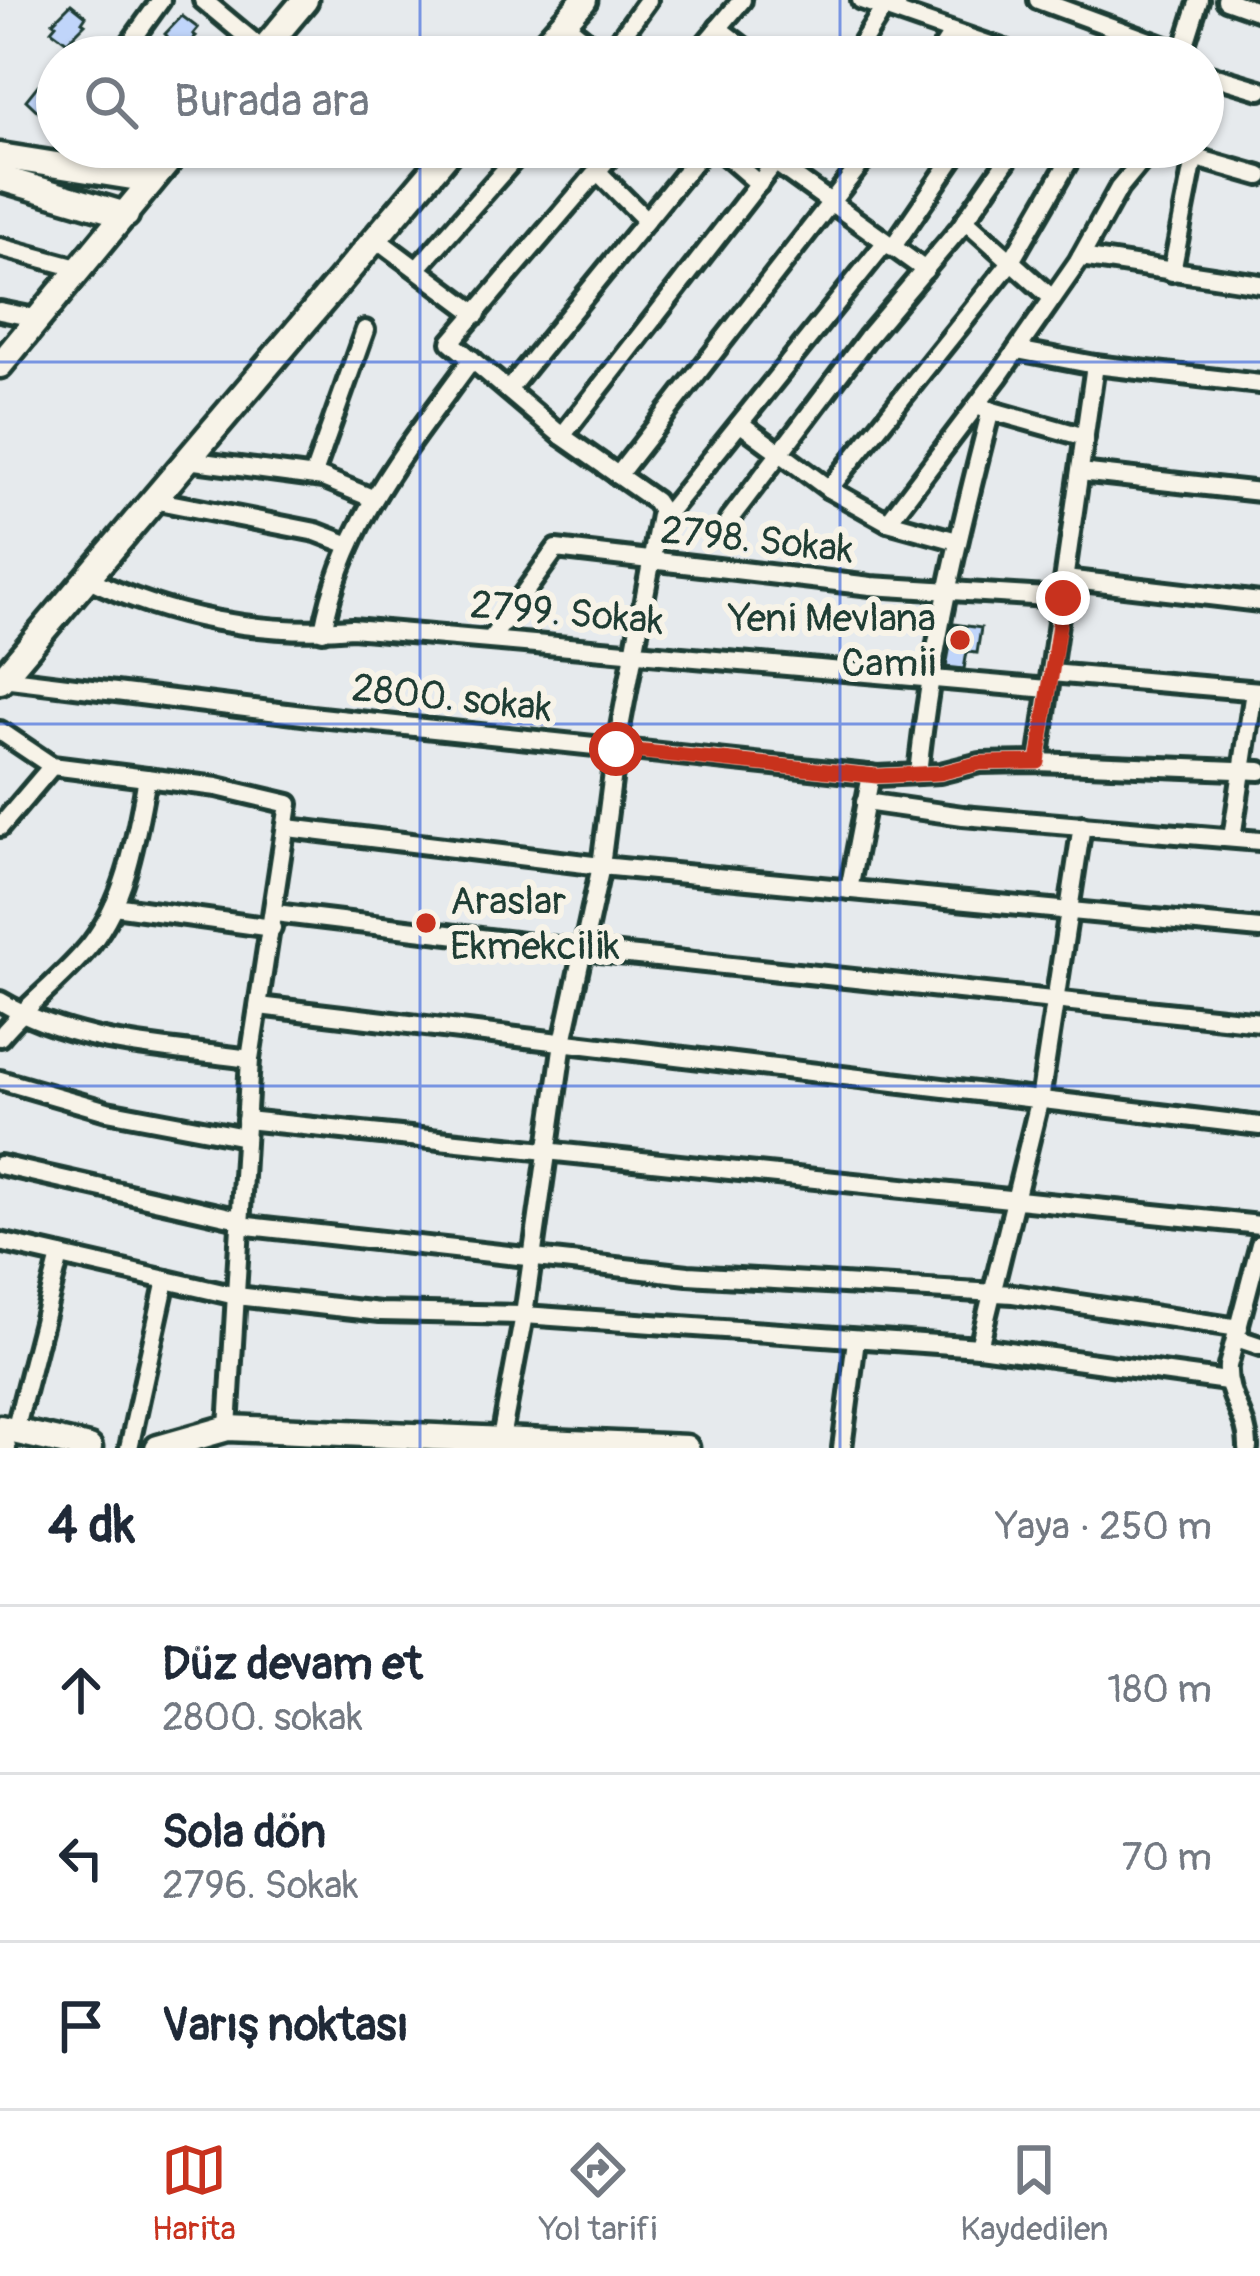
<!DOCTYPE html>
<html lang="tr">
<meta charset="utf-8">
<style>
body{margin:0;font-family:Pangolin,sans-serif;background:#f2f2f3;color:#1f2937}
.stop{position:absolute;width:36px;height:36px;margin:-27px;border:9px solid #c8321e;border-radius:50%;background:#fff}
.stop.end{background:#c8321e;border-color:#fff;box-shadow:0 3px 12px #0008}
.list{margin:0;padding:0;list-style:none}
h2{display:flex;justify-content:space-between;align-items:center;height:156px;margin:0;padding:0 48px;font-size:51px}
h2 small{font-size:39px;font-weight:400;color:#747a83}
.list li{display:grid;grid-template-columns:78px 1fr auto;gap:36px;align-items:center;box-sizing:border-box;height:168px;padding:0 48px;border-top:3px solid #e0e1e3}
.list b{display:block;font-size:45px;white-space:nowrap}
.list p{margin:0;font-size:39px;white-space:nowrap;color:#747a83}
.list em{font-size:39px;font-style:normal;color:#747a83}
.icon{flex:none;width:66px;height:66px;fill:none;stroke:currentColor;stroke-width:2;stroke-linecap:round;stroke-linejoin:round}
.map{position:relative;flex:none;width:1260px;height:1448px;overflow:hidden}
.search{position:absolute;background:#fff;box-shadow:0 3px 9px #0004;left:36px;right:36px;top:36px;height:132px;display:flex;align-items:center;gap:30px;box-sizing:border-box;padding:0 42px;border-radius:66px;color:#747a83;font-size:45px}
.sheet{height:660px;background:#fff}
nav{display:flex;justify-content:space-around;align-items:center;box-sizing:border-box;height:168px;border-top:3px solid #e0e1e3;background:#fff;font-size:33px;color:#747a83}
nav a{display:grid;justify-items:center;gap:6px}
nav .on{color:#c8321e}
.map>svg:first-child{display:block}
.building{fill:#c0d5fa;stroke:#1f3d34;stroke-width:3}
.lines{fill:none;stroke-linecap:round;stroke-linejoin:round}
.street-casing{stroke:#1f3d34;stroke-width:26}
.secondary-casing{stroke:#1f3d34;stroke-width:33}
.street{stroke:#f7f3e8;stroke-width:16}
.secondary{stroke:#f7f3e8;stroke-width:24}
.route{stroke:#c8321e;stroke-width:15}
.grid{fill:none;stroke:#1d4ed8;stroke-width:3;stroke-opacity:0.55}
.poi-dot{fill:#c8321e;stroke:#f7f3e8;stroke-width:4.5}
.labels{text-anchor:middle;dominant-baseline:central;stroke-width:12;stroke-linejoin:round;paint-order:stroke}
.street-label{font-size:39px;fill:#1f3d34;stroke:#f7f3e8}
.poi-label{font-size:39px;fill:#1f3d34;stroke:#f7f3e8;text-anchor:end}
</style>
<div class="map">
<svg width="1260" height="1448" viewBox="0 0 1260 1448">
<rect width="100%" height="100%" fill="#e6eaed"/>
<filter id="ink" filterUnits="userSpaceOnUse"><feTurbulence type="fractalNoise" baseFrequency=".00833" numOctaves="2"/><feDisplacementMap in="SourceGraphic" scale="24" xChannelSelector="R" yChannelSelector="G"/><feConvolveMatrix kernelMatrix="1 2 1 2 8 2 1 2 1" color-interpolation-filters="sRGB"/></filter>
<g filter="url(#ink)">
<g class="building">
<path d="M71,4L86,16L82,22L85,24L67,42L51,30L56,24L53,22Z"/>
<path d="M182,16L198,28L193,34L196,36L178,54L163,42L167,36L165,34Z"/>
<path d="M38,85L57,94V122L47,115L45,118L26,100Z"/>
<path d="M954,624L981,628L977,653L967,652L964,669L946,667Z"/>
</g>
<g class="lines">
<defs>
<g id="street">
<path d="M203,0L263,50"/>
<path d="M861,0L1025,57"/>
<path d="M1038,0L1182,53"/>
<path d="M1226,0L1260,12"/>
<path d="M564,23L606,57"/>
<path d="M718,28L756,57"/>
<path d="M120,57L161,0"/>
<path d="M607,57L648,0"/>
<path d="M694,57L742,0"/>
<path d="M853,57L883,9L896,5L900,0"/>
<path d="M937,57L952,33"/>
<path d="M1181,57L1199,0"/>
<path d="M1203,73L1260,90"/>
<path d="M716,147L759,184"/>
<path d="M1158,147L1260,176"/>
<path d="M776,163L925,270"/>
<path d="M597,171L646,220"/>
<path d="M965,220L1052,298"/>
<path d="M375,238L477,314"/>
<path d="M0,247L81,269"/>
<path d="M892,248L961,147"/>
<path d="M1081,257L1260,284"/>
<path d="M417,269L525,147"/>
<path d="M1172,272L1194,159"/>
<path d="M0,311L40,319"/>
<path d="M1017,350L1095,365L1260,384"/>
<path d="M508,390L706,147"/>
<path d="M982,408L1085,437"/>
<path d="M741,424L829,489L888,522L957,541"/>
<path d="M562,436L787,147"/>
<path d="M187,460L323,478L372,498"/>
<path d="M1080,472L1260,492"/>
<path d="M618,475L874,147"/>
<path d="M313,476L365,330"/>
<path d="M829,489L1010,263L1077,147"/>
<path d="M153,500L316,532L347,544"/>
<path d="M661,516L669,511L885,243"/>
<path d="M729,520L867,338L959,229L1016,147"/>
<path d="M888,522L998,377L1078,262L1119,188L1153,147"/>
<path d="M87,578C166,617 264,636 352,628L1048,689"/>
<path d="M1065,579L1260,602"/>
<path d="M323,631C343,522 409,446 472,359"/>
<path d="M491,639L556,549L871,586L1063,598"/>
<path d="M1051,673L1260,691"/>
<path d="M2,678L311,716L877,776L940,773L980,763L1038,762L1260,771"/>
<path d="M0,731L52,766L217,787L289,804L250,1059L228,1428"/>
<path d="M1038,762L1095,365"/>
<path d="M918,774C931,648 959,533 991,410"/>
<path d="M865,802L963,816L1260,841"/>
<path d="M0,827L52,766"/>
<path d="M288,828L601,866L1260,929"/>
<path d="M1232,838L1254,691"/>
<path d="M849,890L871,775"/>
<path d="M114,906L272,928"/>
<path d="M275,913L581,950L1260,1022"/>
<path d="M0,1001C76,1046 164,1047 250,1059"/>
<path d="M259,1006L1260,1126"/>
<path d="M0,1037C27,1004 64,978 91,944C128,896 136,836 147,778"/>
<path d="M0,1080L107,1111L245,1137"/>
<path d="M246,1120L1260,1225"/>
<path d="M0,1165L239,1219"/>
<path d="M239,1225L688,1275L1013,1294L1239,1328"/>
<path d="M0,1242L236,1296L380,1312L524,1315L979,1347L1227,1381"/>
<path d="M1236,1338L1260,1346"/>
<path d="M979,1347L1041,1094L1082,825"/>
<path d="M15,1431L60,1256"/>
<path d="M501,1438L524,1315L563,1042L601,866L616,749L661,510L655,501L562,436L451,342L618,147"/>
<path d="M129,1448L166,1280"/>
<path d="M842,1448L856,1340"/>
<path d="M1248,1448C1249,1416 1226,1399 1228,1366L1260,1244"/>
</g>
<g id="secondary">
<path d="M257,57L305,0"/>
<path d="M533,57L584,0"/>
<path d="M0,156L151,180"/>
<path d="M0,178L126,215"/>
<path d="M0,365L180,147"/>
<path d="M0,681L453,147"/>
<path d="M0,1428L89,1448"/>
<path d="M0,1447L3,1448"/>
<path d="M158,1448L228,1428L686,1448"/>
</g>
</defs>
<use href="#street" class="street-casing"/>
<use href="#secondary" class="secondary-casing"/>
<use href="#street" class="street"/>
<use href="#secondary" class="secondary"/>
</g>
</g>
<g class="lines" filter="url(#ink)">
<path class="route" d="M616,749L877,776L940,773L980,763L1038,762L1063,598"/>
</g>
<path class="grid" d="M420,0V57M840,0V57M420,147V1448M840,147V1448M0,362H1260M0,724H1260M0,1086H1260"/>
<g class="poi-dot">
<circle cx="960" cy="640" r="12"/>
<circle cx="426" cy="923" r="12"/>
</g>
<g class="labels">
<g class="street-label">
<text transform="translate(757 540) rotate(6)">2798. Sokak</text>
<text transform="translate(567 613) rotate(5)">2799. Sokak</text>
<text transform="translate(452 698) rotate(6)">2800. sokak</text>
</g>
<g class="poi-label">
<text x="936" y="618">Yeni Mevlana<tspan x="936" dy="45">Camii</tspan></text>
<text x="450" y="901" text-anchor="start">Araslar<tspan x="450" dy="45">Ekmekcilik</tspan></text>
</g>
</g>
</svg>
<div class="stop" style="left:616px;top:749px"></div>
<div class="stop end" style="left:1063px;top:598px"></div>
<div class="search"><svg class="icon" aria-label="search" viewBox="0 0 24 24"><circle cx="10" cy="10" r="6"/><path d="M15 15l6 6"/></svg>Burada ara</div>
</div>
<section class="sheet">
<h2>4 dk<small>Yaya · 250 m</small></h2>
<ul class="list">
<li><svg class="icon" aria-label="ahead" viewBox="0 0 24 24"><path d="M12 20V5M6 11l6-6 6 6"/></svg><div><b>Düz devam et</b><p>2800. sokak</p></div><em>180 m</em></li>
<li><svg class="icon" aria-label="left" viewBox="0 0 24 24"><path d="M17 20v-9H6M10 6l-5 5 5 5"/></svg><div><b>Sola dön</b><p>2796. Sokak</p></div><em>70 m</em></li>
<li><svg class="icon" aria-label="arrive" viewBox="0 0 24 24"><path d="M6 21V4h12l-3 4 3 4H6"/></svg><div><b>Varış noktası</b></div></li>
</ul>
</section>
<nav>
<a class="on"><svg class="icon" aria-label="map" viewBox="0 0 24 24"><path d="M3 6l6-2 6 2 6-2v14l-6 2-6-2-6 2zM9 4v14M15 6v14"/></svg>Harita</a>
<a><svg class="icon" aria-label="directions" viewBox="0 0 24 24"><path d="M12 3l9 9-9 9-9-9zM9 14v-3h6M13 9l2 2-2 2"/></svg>Yol tarifi</a>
<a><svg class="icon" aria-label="saved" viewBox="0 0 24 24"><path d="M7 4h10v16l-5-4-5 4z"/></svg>Kaydedilen</a>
</nav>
